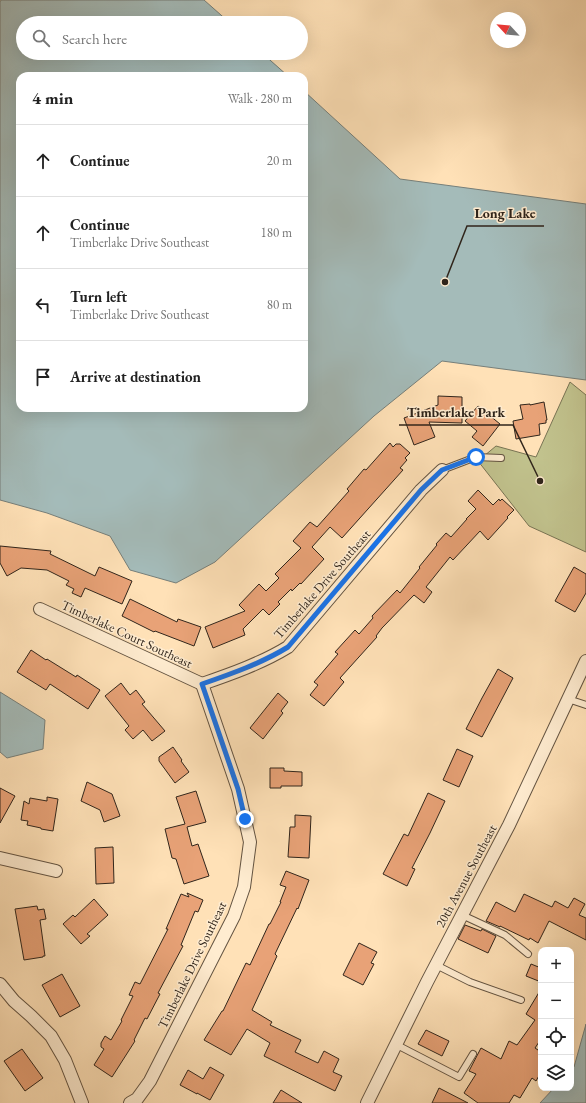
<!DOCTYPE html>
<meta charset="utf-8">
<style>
body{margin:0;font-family:"EB Garamond",serif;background:#f6f6f6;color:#222}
.controls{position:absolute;right:12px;bottom:12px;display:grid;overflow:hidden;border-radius:8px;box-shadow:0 4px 16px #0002}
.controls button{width:36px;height:36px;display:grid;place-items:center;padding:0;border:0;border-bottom:1px solid #e0e0e0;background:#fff;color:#222;font:20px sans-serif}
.compass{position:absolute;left:490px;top:12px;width:36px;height:36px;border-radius:50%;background:#fff;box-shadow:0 4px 16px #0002;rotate:296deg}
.stop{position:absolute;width:12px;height:12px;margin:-9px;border:3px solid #1a73e8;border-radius:50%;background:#fff}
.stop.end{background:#1a73e8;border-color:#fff;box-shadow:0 1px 4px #0008}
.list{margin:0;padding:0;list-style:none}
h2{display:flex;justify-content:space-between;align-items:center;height:52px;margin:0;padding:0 16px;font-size:17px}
h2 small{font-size:13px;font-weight:400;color:#767676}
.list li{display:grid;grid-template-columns:26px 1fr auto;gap:12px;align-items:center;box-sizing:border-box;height:72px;padding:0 16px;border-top:1px solid #e0e0e0}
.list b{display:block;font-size:15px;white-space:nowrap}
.list p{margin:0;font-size:13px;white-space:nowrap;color:#767676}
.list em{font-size:13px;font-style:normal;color:#767676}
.icon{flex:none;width:22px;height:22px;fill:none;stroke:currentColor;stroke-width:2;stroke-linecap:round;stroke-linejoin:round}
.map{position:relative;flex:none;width:586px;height:1103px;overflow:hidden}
.search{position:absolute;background:#fff;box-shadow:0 4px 16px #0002;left:16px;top:16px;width:292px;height:44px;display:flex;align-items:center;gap:10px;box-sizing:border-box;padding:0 14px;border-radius:22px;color:#767676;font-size:15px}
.panel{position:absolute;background:#fff;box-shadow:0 4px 16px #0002;left:16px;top:72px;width:292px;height:340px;border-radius:12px}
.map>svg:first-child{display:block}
.green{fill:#c1c28d;stroke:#787454}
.water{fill:#a4bbb9;stroke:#767f7a}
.building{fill:#e8a277;stroke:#30251b}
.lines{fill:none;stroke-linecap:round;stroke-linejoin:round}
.lane-casing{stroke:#645442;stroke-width:8}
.street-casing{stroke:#645442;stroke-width:14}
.lane{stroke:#ffecd0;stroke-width:6}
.street{stroke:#ffecd0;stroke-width:12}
.route{stroke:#1a73e8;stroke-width:5}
.labels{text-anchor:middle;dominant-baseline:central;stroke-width:3;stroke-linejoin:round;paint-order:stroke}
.street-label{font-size:13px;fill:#30251b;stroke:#ffecd0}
.leader{fill:none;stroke:#30251b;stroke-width:1.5}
.callout-dot{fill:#30251b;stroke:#ffecd0;stroke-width:1.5}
.callout-label{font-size:14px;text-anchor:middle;font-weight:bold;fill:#30251b;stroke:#ffecd0;stroke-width:3;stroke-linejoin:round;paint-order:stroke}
</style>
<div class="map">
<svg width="586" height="1103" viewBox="0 0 586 1103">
<rect width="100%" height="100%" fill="#ffe1b7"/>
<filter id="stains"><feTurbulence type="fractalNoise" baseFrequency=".005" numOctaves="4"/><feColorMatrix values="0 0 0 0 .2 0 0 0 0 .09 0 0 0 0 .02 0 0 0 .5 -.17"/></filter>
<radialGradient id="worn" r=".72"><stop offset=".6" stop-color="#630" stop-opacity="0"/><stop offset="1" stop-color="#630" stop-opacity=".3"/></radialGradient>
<path class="green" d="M570,382L586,395V552L529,526L478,461L496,446L536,457Z"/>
<g class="water">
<path d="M1,0H204L230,23H23V53H262L288,76H20V408H304V91L400,179L586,204V380L442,361L374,416L215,562L176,583L130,570L110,536L47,513L0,500V2Z"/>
<path d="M0,692L45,720L43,749L7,758L0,752Z"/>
<path d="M586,1024V1103H540L554,1088H571V1070L574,1067Z"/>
</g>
<g class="building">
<path d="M438,396L462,397V423L429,422L435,437L414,445L404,418L438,405Z"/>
<path d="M544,402L547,420H546V423L539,424L540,435L516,439L513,421L523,419L520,405L530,404V405Z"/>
<path d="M478,406L500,424L483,446L472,437L477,431L465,421Z"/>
<path d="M390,443L393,447L396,444H400L410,453L405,458L407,460L400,468L403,470L342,538L330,527L312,547L324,559L301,584L300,583L292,591L291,589L278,602L280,604L269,615L263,609L243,629L245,635L213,648L205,627L245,611L239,605L259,584L266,591L279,578L275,574L301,548L293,541L310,522L317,527L349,491L347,489L364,469L366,470Z"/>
<path d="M478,490L493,505L499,499L500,501L502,499L514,510L507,517L508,518L488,540L480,531L453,560L450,557L426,587L432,592L424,603L414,595L382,628L376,636L377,637L340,678L344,682L324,706L310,695L318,685L314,682L338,654L335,652L355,630L359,634L373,618L372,616L397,590L400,593L420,568L419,567L437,545L436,544L446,533L451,537L467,519H466L476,509L468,501Z"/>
<path d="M0,546L51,551L50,554L95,576L99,567L132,581L122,604L85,588L81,597L72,593L74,589L66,585L69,581L47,570L21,568L7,576L0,563Z"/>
<path d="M574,567L586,574V593L575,612L555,601Z"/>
<path d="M130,599L177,622L178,619L201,627L194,646L155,631L154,632L122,616Z"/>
<path d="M31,650L46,660L47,659L76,677L77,675L100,690L88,709L50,684L46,690L17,672Z"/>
<path d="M498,669L513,678L482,737L466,729L482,698Z"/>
<path d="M121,683L130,695L136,690L145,702L142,704L165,731L152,741L143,730L133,739L125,730L129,726L105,696Z"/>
<path d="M278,693L288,702L281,711L283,713L263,739L250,728Z"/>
<path d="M173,747L182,760L181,761L189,772L175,783L159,761V757Z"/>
<path d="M457,749L473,756L459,787L443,780Z"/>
<path d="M270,768H284V771L302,772V786H281V788H270Z"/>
<path d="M87,782L112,794L120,816L104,822L100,810L81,801Z"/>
<path d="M0,788L15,796L0,823Z"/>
<path d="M196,791L206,822L187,827L192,846L198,844L209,876L184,884L176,859L172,858L165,829L185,824L176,797Z"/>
<path d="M428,793L445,801L430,833L412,868L415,869L407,886L383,874L404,834L408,836Z"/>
<path d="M47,797L58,799L53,831L41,829V828L27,825L28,821L21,820L24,801L29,804L30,798L47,801Z"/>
<path d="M295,815L311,816L309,858L288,857L290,827H295Z"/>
<path d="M113,847L114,883L96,884L95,848Z"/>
<path d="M286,871L309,880L298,909L297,908L275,954L277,956L252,1010L272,1022L270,1025L301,1040L295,1052L318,1063L324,1051L339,1059L333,1072L342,1076L335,1091L264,1056L270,1043L247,1029L231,1055L204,1040L222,1011H223L246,963L250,965L269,924H270L281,902H280L286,887L280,885Z"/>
<path d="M187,893L203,900L198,912L195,911L181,945L183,946L158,993L160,994L147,1019L145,1018L134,1040L135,1041L112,1077L94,1065L104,1049L101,1047V1043L105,1036L111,1040L122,1021L121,1020L133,996L129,995L135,982L140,984L168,929H166L181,894L189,897Z"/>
<path d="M524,894L552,907L555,901L568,908L574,898L585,904L579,915L586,918V940L549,921L538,943L530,938L529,940L500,926V927L486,921L496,902L515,912Z"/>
<path d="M94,899L108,915L87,934L90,936L81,944L63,924L73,915L75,917Z"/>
<path d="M37,906L38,910L44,909L46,919L40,920L45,956H43V957L24,960L15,909Z"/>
<path d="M465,925L481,931L482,929L496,936L488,953L458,939Z"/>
<path d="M359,943L377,952L371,963L374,964L363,985L343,975Z"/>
<path d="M531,964L541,968V982L526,976Z"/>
<path d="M62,974L80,1006L60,1017L42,985Z"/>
<path d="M541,989V1039L535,1048L541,1052V1072L536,1081L532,1078L520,1098L514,1095L509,1103H478L464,1093L476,1074L469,1071L481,1048L501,1059L509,1041L517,1045L535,1020L526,1014Z"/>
<path d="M426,1030L449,1041L442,1056L418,1044Z"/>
<path d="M22,1049L43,1078L25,1091L4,1061Z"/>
<path d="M210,1067L224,1075L210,1100L197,1093V1094L180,1085L188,1070L203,1079Z"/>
<path d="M439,1088L468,1103H432Z"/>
<path d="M281,1090L302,1103H273Z"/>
</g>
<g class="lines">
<defs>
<g id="lane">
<path d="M442,470L476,457L501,458"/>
<path d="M568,699L586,705"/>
<path d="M462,915L505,935L528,954"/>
<path d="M436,965L470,982L521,1000"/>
<path d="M397,1045L459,1077L473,1054"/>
</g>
<g id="street">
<path d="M40,609L202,684"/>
<path d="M202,684C231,674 262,663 288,647L421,490L442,470"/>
<path d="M0,858L56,871"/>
<path d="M0,984L14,1001L31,1016L51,1036L65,1060L82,1103"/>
<path d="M130,1103L137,1099L150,1081L234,916L244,887L250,842L238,789L202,684"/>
<path d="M367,1103L427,982L509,825L586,661"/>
</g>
</defs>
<use href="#lane" class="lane-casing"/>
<use href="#street" class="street-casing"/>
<use href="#lane" class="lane"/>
<use href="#street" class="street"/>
</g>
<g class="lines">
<path class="route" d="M245,819L238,789L202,684C231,674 262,663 288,647L421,490L442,470L476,457"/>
</g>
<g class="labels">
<g class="street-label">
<text transform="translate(322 584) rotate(-49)">Timberlake Drive Southeast</text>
<text transform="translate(127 634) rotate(25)">Timberlake Court Southeast</text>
<text transform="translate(466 876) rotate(-62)">20th Avenue Southeast</text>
<text transform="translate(192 965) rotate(-64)">Timberlake Drive Southeast</text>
</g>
</g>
<path class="leader" d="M445 282L467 226H544M540 481L513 425H399"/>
<g class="callout-dot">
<circle cx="445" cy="282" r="4"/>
<circle cx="540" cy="481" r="4"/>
</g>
<g class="callout-label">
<text x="505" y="218">Long Lake</text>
<text x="456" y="417">Timberlake Park</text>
</g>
<rect width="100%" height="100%" filter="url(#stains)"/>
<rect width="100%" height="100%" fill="url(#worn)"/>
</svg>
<div class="controls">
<button>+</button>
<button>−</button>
<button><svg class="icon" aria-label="locate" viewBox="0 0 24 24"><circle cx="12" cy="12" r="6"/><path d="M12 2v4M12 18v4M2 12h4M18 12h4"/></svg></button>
<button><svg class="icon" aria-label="layers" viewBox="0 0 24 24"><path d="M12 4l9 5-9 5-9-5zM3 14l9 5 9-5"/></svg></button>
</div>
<svg class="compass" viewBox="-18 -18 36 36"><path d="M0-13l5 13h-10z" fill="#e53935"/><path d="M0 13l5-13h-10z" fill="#767676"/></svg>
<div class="stop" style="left:476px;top:457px"></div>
<div class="stop end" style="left:245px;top:819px"></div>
<div class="search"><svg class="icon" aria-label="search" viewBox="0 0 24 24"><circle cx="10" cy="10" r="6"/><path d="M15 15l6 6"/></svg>Search here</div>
<section class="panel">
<h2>4 min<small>Walk · 280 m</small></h2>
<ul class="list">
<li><svg class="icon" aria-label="ahead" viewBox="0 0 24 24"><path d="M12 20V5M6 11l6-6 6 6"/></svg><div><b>Continue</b></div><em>20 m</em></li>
<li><svg class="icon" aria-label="ahead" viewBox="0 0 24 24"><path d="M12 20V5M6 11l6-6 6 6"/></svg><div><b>Continue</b><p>Timberlake Drive Southeast</p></div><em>180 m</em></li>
<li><svg class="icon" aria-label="left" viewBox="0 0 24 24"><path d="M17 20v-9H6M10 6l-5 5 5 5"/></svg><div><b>Turn left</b><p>Timberlake Drive Southeast</p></div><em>80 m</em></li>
<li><svg class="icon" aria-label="arrive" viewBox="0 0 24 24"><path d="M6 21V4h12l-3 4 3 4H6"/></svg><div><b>Arrive at destination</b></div></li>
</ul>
</section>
</div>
